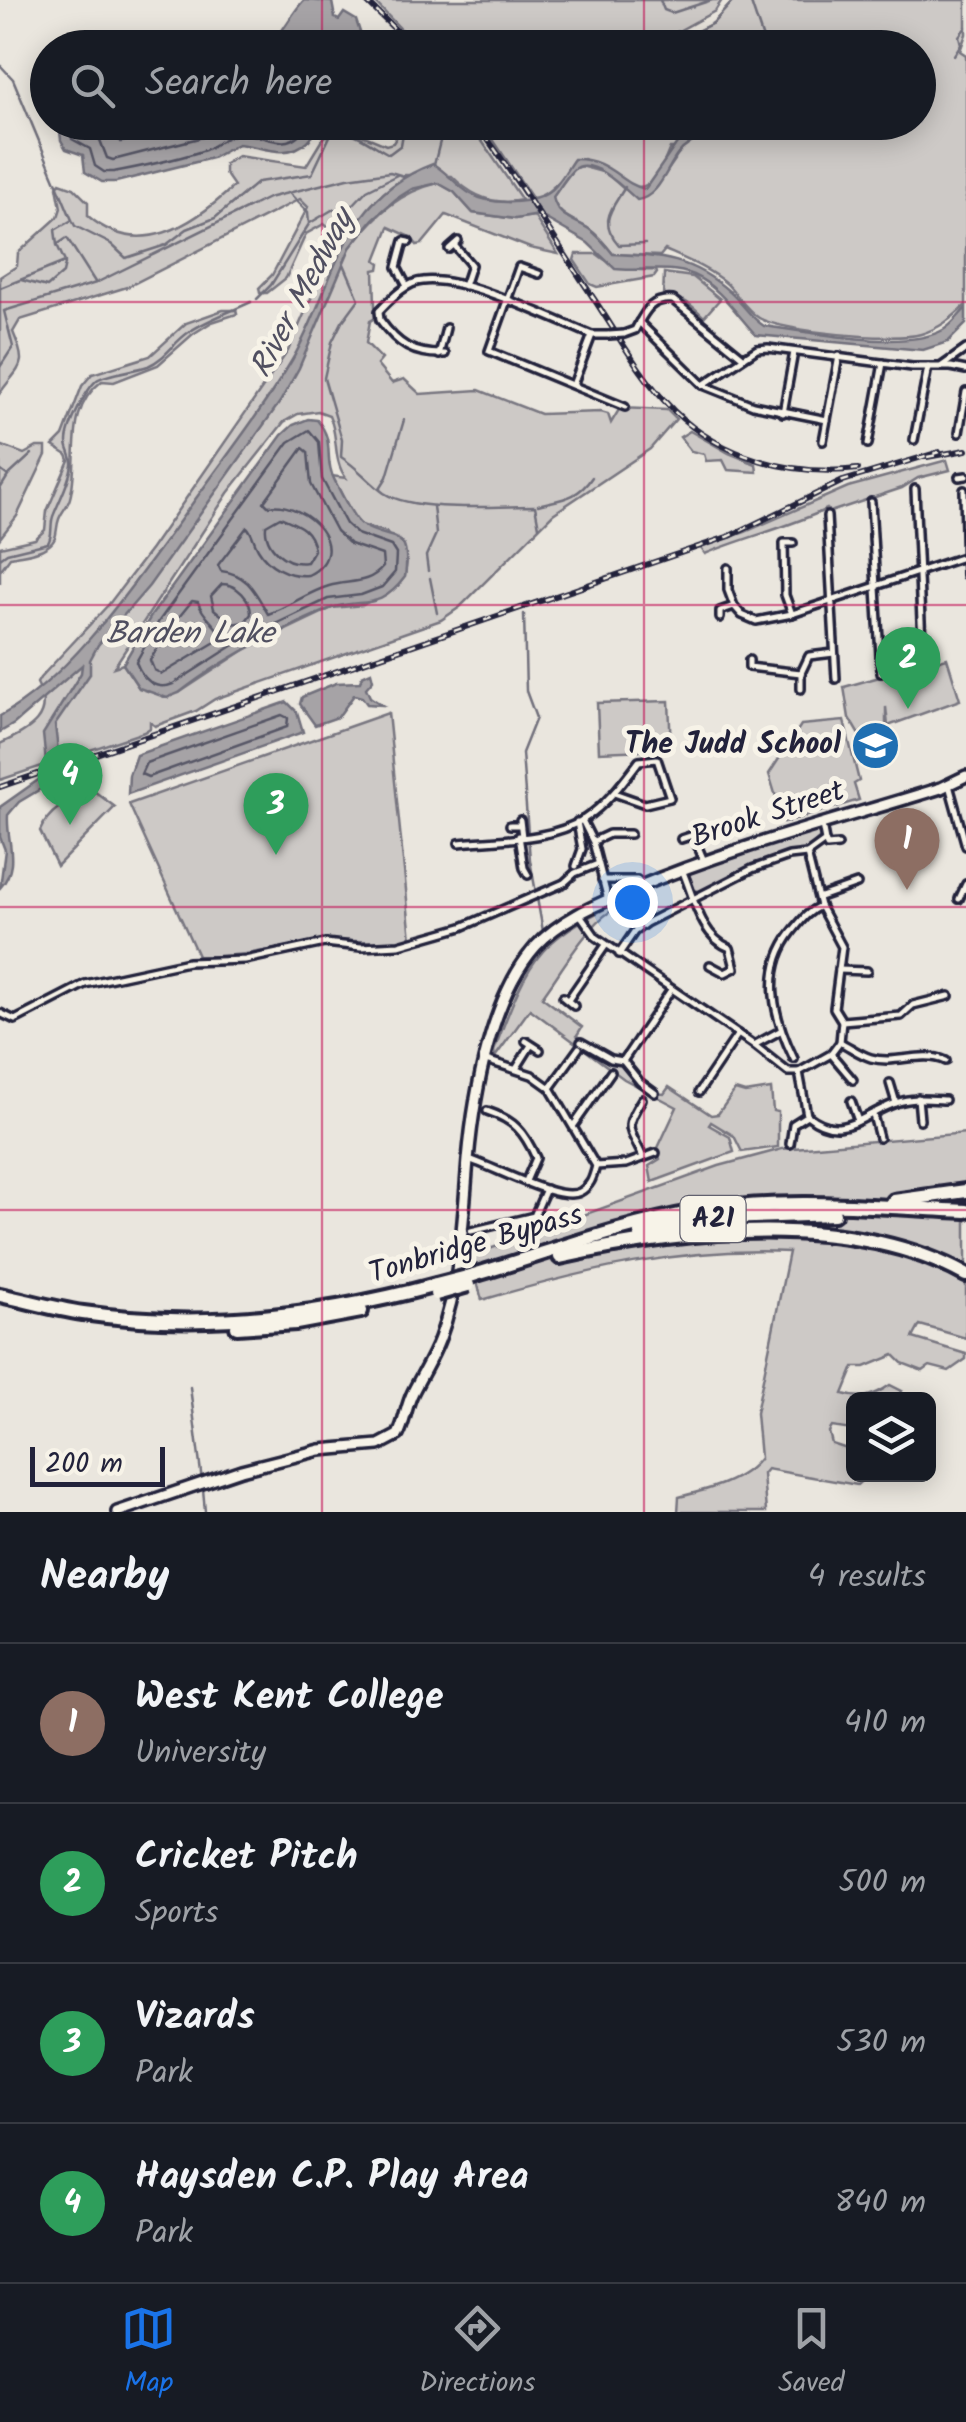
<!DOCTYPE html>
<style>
body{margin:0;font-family:Kalam,sans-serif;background:#242831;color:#f1f3f6}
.controls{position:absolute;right:30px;bottom:30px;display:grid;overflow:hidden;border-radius:15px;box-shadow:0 5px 25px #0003}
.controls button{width:90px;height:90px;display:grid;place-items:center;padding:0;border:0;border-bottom:2px solid #363941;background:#171b24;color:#f1f3f6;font:50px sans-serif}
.scale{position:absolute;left:30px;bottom:25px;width:135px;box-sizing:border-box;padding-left:10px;border:5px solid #22223b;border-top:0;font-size:28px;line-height:35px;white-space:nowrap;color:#22223b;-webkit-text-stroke:8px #f7f3e8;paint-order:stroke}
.you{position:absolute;left:632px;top:902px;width:35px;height:35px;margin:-25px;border:8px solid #fff;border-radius:50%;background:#1a73e8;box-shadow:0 0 0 15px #1a73e833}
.badge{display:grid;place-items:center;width:65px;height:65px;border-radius:50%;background:#1a73e8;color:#fff;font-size:32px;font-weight:700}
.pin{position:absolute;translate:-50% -82px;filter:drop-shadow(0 2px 5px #0008)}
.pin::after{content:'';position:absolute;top:52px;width:35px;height:30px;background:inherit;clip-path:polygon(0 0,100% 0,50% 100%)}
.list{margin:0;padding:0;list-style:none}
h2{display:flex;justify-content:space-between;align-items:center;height:130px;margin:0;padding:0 40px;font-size:42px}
h2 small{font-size:32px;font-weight:400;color:#9ea1a6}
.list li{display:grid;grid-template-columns:65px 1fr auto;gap:30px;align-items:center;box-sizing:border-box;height:160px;padding:0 40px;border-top:2px solid #363941}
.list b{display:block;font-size:38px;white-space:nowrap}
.list p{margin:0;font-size:32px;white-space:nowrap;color:#9ea1a6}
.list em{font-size:32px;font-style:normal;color:#9ea1a6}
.icon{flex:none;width:55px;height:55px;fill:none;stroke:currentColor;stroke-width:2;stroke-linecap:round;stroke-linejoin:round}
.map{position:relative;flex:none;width:966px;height:1512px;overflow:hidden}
.search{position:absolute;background:#171b24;box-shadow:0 5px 25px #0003;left:30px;right:30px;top:30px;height:110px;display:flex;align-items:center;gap:25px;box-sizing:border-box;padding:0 35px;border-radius:55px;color:#9ea1a6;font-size:38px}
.sheet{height:770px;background:#171b24}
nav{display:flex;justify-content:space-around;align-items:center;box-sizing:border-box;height:140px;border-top:2px solid #363941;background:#171b24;font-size:28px;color:#9ea1a6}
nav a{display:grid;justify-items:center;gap:5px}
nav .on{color:#1a73e8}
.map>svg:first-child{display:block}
.green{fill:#cdc9c6;stroke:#787680;stroke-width:2.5;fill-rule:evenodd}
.water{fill:#a6a3a6;stroke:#716f7b;stroke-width:2.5}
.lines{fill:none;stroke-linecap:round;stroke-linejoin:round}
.shore{stroke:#575666;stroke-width:2.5}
.stream{stroke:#716f7b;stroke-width:2.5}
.street-casing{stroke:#22223b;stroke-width:12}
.secondary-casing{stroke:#22223b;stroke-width:16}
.highway-casing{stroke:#22223b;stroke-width:20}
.street{stroke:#f7f3e8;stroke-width:5}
.secondary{stroke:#f7f3e8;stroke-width:9}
.highway{stroke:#f7f3e8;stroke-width:12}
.rail-casing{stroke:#22223b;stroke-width:6}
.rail{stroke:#f7f3e8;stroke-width:2.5;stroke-dasharray:8;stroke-linecap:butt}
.street-bridge-casing{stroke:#22223b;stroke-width:12;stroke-linecap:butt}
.highway-bridge-casing{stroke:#22223b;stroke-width:20;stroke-linecap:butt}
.street-bridge{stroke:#f7f3e8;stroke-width:5}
.highway-bridge{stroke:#f7f3e8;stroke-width:12}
.grid{fill:none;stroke:#c2185b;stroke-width:2.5;stroke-opacity:0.55}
.labels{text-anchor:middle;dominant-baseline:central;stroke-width:10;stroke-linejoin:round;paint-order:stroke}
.shield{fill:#f7f3e8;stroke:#62616f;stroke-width:2.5}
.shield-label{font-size:28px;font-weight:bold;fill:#22223b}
.poi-label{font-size:30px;font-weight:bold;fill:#22223b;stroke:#f7f3e8;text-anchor:end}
.street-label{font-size:30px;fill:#22223b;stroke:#f7f3e8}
.water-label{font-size:32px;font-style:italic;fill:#504f60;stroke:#f7f3e8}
</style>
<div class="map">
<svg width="966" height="1512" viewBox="0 0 966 1512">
<rect width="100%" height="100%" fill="#eae6de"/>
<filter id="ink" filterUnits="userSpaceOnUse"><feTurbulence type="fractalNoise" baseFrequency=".01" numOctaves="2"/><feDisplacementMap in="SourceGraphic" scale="20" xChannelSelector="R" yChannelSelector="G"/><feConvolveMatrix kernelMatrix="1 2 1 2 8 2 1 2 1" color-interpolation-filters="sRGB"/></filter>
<g filter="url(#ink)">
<g class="green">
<path d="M373,0H722L715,11L649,47L419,48Z"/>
<path d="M734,0H966V34L960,51L966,55V305C951,319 940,328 921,334C895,342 782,332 759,318C746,310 738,295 727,284C710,269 685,259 665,250L660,256L613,254C606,245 599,236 589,229C573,219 558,217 552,197L574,168L580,166L606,173L624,189L652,193L675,160L674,148H670C663,163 658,188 636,187L584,159C563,171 553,196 532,198L482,123L918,122V48L665,47L713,23Z"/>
<path d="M469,122L522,200C493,206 471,196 452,176L405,175L354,243C378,213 400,192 438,183L454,192L473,213L515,219L534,216L558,254L530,248L446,215L422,244L417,245L411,237L389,227L376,260L380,263L379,269L374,270L375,306L381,309L379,316L370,321L366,343L382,359L377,365L392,383L404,379L420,394L479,390L540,414L601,412L608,414L611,423L620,408L667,410L676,419L650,449L553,514L460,607L441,620L215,699L196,711L155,726L150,722V728L144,732L0,780V744C29,730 55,718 37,683L40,678L109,604L151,549L288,351L312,296L329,228L324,224L306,234L286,278L267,293H260L259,288L272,275L308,207L300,199L127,287L20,320L13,332C28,367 21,364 0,393V277L17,266L18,253L58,217L61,208L57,187L60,183L74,188L88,202V216C139,260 192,226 234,186L225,173V164L238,156L306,166L323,138L343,127L386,145L393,143L405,123ZM318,411L329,415C339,436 332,460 346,478L332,476L354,518L361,525L386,532L407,561L405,576L398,586L363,605L332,608L246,649L179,693L139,688L123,664L114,667L118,661L228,493L284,422L298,414Z"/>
<path d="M576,254H597C615,269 633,271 656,270L657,273L654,277L597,287L590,284L574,260Z"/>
<path d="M664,273L693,277L720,299L704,317C691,304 682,296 663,298Z"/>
<path d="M223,310H236L237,314L212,322L193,334L158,365L114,382L102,381C63,411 81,457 70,498C68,506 62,511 59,519C55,530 59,539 48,546C37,554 22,554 10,557L0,571V583V547L35,539L45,530L47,511L69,460L67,455L53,446L63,436L82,386L92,374L150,356L186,323Z"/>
<path d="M690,431L729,453L756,464L757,472L728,470L723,460L706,461L704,454L691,451L680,437Z"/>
<path d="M0,445L24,454L37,447H46V455L17,516L0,538Z"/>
<path d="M947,460L950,470L918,478L902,488L830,512L827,509C787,528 745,537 705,554L700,547L745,532L848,487Z"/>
<path d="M947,658L960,700L888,726L886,707V734L859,735L849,718L844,687Z"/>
<path d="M669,701L671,749L599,752L597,703Z"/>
<path d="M388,713L411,939C382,946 353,938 324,941C281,946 242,959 198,956L129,804Z"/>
<path d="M844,721L859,781L854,784L859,800L784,823L769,774L801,725Z"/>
<path d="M94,791L115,807L57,866L40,831C51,806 71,801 94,791Z"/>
<path d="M815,830L821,837L806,851L754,865L700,892L693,889L688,871L692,869Z"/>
<path d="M638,893L641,908C630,907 621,904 611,911C586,927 560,973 542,997L582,1027L577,1035L581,1042L623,1064L655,1093L664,1094L669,1087L711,1115L718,1114L735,1090L745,1093L771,1089L773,1111L778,1112V1147L742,1152L734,1136L711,1122L709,1125L730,1137L734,1152L652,1182L649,1166L660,1159L657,1150L677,1107L624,1079L530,1009L495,1057L494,1051C532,949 539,939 638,893Z"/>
<path d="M966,1133V1338L920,1325L913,1338L966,1354V1359L949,1371L930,1366L923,1371L902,1363L894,1355L865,1367H854L843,1394C862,1400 874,1396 890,1385L902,1391L897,1399L854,1400L853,1430L832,1427L829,1432L832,1444L853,1451L854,1474L868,1475L857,1485L767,1469L763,1474L766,1512H678L679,1497C707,1490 743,1481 760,1458L756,1413L789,1252C680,1247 586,1270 482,1300L470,1256L719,1166L782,1149Z"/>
</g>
<g class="water">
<path d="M304,0L332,2L335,18L339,20L344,13L356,20L365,47H245L269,46C284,32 290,15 304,0Z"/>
<path d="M59,123L60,122L322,123C317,128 313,136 308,141C286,161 262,146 238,144L212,158L116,182H102L85,172L83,155L66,149L61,140Z"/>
<path d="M713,123H725C711,136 690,139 678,154C666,169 659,197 637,200C625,189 590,154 573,170C566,177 559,189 553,197C557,217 573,219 589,229C599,236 606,245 613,254C661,256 693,258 731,293C743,304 750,317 764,326C810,332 904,352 943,330C952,325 959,315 966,308V324L948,342L923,350L756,335C737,315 720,287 693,275C670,265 639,272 615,269L588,243L539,215L515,219L473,213L454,192L438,183L412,189L396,199L373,219L350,248L299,368L280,402L149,586L98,645L90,660V674L55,725L58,751L49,784L19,802L8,815C6,841 21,865 0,888L5,850L0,837V807L41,778L46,763L43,734L81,673L82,665L14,724L0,732V716C70,678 132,586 179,522C217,468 259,416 292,360C336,285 338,199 433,164C448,173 457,186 471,194C490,205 524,204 542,196C557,190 565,171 574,159C610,158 620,184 645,189L677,143Z"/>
<path d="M308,419L317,420C336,442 323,458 334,479C339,489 354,521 362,525C390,543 412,525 405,577C377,614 362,596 329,609C278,631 223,658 179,693L167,698L139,688L123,664L151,616L282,435L293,425Z"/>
<path d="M371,672L373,680L366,688L370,697L382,705L367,704L362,697L354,695L338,717L315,725L300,704L302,697L336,683L360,682L362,676Z"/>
<path d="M287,702L297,712L303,732L128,794L129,775L136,755Z"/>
</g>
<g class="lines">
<g class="shore">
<path d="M69,122L72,139L90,149L95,166L104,172H114C144,166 176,160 205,150C217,145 227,134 240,134C267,133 289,158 308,122"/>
<path d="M82,122L84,130L100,140L107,158L113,160L203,137L230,122"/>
<path d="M101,122L121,142L198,122"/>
<path d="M309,430L319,442L322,479L346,524L357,534L391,546L396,554L395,572L382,587L361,595L328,599L242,640L173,684C155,692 142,678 136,662L159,621L289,442Z"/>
<path d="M303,448L308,452L311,484L336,531L350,544L382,555L383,567C368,585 350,580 329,586C308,592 289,607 268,614C256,594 249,574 221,571L218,565L247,527C253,533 253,541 258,549C268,566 288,577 308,575C355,552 308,500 268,506L264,502Z"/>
<path d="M280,517C299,525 311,529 314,550L307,562C286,566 264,547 266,525Z"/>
<path d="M222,584C237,584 251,599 251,614L245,622L232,624L214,609L211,596Z"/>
<path d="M192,601L198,602C203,618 220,627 222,638L162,674L154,670L150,660L170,628Z"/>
<path d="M282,715L288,718L287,727L148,777L141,774L146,763Z"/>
</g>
<g class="stream">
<path d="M660,0L664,10L672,13L712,0"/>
<path d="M750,0L766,48"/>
<path d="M665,48L713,23L734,0"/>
<path d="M954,55L961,44L959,36L966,27"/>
<path d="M0,65L13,79L72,220"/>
<path d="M434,165L445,122"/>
<path d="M625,187C611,211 598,221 619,245L645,244"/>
<path d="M310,223L332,210L351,207L367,190L397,175"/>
<path d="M58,244L67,238L95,282"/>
<path d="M344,264L359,299L342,322L332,342L324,378L342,440L341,457C357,467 369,482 384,493C415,513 498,506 535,506L539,527"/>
<path d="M21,280L47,287L63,273L65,264"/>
<path d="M0,288L65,262L57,245L55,230L72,220L75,226L111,244L126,258L166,245L187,229L215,218L258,182L312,174L332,132C353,127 371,145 389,154L401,145L405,122"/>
<path d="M257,299L271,285L309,224L308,212L291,195"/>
<path d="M0,367L13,347L4,311L96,283L268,198L348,178L390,172L404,176"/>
<path d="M0,470L8,476L0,489"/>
<path d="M8,476L32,454"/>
<path d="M380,488L387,477L404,420"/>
<path d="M538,505C561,499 578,499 592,477"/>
<path d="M0,558L7,553L48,543C54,533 49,524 54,514C60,499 70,481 72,464C73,456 67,450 67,442C67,428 86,389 97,380C106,373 135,371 148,366C165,359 174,342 189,332C208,319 230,312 251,302"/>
<path d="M428,571L426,556L436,534L433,506"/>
<path d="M430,578L437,613"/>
<path d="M524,614L526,691L536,718L522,753L530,860L543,931"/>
<path d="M190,1387L202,1481"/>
<path d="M203,1489L205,1512"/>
</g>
<defs>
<g id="street">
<path d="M454,245L471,265L464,286"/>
<path d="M449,249L458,241"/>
<path d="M539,274L519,267L489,351L625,407"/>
<path d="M407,286L397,267L404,241L409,242"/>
<path d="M639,322L703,385L753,405L827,420"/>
<path d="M624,334L635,330C645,312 650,298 673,300L743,357"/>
<path d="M445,354C413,355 398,345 380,320L379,311C390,300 406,282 423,281C466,276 550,318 592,335H609"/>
<path d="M439,355L446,328"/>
<path d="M942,366L966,349"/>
<path d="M573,385L592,335"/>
<path d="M703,385L757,349L768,348L912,367H951L966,370"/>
<path d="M783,413L794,352"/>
<path d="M959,433L966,392"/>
<path d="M914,440L928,367"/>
<path d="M823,441L839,356"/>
<path d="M868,444L883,363"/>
<path d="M959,477L966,476"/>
<path d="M915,489L923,664"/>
<path d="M964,490L966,575"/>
<path d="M871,502L881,673"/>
<path d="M827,516L836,679"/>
<path d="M728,568V590L734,606L742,615L756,621L792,614L966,556"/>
<path d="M792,614L785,595L784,543H793"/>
<path d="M720,618V611L734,606"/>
<path d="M749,660V667L801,673L809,656L834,653"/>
<path d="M801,689V673"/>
<path d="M949,785L966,846"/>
<path d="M520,820L522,837"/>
<path d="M582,820L593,842L608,900"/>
<path d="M510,825H520"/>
<path d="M519,836L524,868L528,875"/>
<path d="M681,839L693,835L704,861"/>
<path d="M594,841L609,834H630"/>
<path d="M825,841L827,846L838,845"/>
<path d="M459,843C498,839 550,841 584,819C607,804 623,782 639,761L657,759L670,798L645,804L614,793"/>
<path d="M576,866L582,849L577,822"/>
<path d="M683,872C694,898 701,937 730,948L735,968L725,973L710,965"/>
<path d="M602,880H637L643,885"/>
<path d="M820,897L857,884"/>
<path d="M959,899L966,884"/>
<path d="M579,913L596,937L754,1045L780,1031"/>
<path d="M619,954L634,932L646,923L752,869L789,856L807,854L825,841L822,825"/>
<path d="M839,970L867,971"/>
<path d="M563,997L574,1006"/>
<path d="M568,1000L606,945"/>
<path d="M0,1013L15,1020L85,984L188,962L245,960L325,943L361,947L399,945L462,927L564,883L575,873L598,864"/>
<path d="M842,1021L901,1016L913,1005L949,996"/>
<path d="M526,1041L540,1050"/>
<path d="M581,1042L611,1059L623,1061L640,1082L655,1093"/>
<path d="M840,1042C850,1047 860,1055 871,1058C896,1065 922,1050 946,1061"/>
<path d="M754,1045L788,1072H799L831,1054L840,1042L842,1021L834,1008L842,947L820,906"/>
<path d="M831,1054L853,1080"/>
<path d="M794,1059C774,1018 761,972 792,932C801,921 807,912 820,906L807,854"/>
<path d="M623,1061L671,990"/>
<path d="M516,1069L531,1045"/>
<path d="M799,1072L807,1115C842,1143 861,1115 896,1103C912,1097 929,1099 945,1100"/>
<path d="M890,1083L896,1103"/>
<path d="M550,1088L579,1048"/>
<path d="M699,1092L738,1034"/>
<path d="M918,1098L920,1120"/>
<path d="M642,1099C623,1129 629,1127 643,1157"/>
<path d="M851,1101L858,1121"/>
<path d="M487,1111C514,1120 524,1131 536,1158L526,1181"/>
<path d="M873,1115L879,1138"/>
<path d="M574,1125L611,1072"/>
<path d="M790,1144L793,1124L807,1115"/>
<path d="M468,1159C493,1166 559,1203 580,1192C591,1186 593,1177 596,1166L550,1088L532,1075L486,1060"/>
<path d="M596,1166L626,1164L656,1153"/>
<path d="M471,1231L534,1216L546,1189"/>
</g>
<path id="secondary" d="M117,1512L241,1470L320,1450L379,1445L398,1435C405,1421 406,1406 413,1392C422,1374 433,1357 440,1338C461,1282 463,1219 468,1160C474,1094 491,996 536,946C562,918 598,904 633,889C733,847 838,820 941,788L966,776"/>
<g id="highway">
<path d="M894,1201L966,1191"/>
<path d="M640,1233L725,1218L834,1214"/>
<path d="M560,1257C684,1229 851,1211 966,1275"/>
<path d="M467,1277C543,1255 618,1225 697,1212C785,1197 877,1207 966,1211"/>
<path d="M0,1295C28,1301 55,1309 83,1313C201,1330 322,1316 436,1285"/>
<path d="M237,1327L296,1323L361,1311"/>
</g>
</defs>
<use href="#street" class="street-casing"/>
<use href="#secondary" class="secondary-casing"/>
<use href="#highway" class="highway-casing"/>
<use href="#street" class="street"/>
<use href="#secondary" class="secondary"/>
<use href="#highway" class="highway"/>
<defs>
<g id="rail">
<path d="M365,0L414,48"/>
<path d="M475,122C518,179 555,240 594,299C619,337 642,379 674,411C721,457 793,477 858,469"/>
<path d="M927,457L966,450"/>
<path d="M0,787L730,536L843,481L939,452"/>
</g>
</defs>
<use href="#rail" class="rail-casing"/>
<use href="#rail" class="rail"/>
<defs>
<path id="street-bridge" d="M609,335L624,334"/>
<g id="highway-bridge">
<path d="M436,1285L467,1277"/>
<path d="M436,1294L468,1285"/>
</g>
</defs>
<use href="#street-bridge" class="street-bridge-casing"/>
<use href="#highway-bridge" class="highway-bridge-casing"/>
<use href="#street-bridge" class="street-bridge"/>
<use href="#highway-bridge" class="highway-bridge"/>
</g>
</g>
<path class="grid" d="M322,0V48M644,0V48M322,122V1512M644,122V1512M0,302H966M0,605H966M0,907H966M0,1210H966"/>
<defs>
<symbol id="school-disc" viewBox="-11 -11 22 22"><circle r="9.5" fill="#1f6fb2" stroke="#f7f3e8"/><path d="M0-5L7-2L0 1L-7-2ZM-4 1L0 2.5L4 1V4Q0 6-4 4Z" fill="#fff"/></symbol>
</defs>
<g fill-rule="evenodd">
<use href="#school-disc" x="848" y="718" width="55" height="55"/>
</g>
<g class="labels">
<rect class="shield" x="680.5" y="1196" width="65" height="46" rx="8"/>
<g class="shield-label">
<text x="713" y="1219">A21</text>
</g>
<g class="poi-label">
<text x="841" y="745">The Judd School</text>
</g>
<g class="street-label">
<text transform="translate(768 815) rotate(-18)">Brook Street</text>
<text transform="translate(476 1245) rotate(-16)">Tonbridge Bypass</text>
</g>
<g class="water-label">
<text transform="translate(303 294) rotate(-62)">River Medway</text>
<text x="190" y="634">Barden Lake</text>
</g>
</g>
</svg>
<div class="controls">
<button><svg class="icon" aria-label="layers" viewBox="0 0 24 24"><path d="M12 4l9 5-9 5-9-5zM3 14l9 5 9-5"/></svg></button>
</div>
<div class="scale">200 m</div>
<div class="you"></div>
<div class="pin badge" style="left:907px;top:890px;background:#8d6e63">1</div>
<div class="pin badge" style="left:908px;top:709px;background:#2e9e5b">2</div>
<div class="pin badge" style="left:276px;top:855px;background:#2e9e5b">3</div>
<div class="pin badge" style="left:70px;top:825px;background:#2e9e5b">4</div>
<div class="search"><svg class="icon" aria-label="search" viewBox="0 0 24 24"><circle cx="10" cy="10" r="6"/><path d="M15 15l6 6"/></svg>Search here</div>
</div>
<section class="sheet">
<h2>Nearby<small>4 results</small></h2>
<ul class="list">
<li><span class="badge" style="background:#8d6e63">1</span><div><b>West Kent College</b><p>University</p></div><em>410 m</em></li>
<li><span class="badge" style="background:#2e9e5b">2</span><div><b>Cricket Pitch</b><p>Sports</p></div><em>500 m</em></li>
<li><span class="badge" style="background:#2e9e5b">3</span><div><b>Vizards</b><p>Park</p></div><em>530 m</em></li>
<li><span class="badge" style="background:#2e9e5b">4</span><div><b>Haysden C.P. Play Area</b><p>Park</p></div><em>840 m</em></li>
</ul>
</section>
<nav>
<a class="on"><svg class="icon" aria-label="map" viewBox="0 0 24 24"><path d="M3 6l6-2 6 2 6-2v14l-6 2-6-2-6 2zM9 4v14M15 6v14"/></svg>Map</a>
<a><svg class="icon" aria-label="directions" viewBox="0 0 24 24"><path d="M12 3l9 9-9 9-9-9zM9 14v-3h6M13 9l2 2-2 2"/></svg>Directions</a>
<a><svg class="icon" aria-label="saved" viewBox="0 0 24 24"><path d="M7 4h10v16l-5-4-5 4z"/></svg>Saved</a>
</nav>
